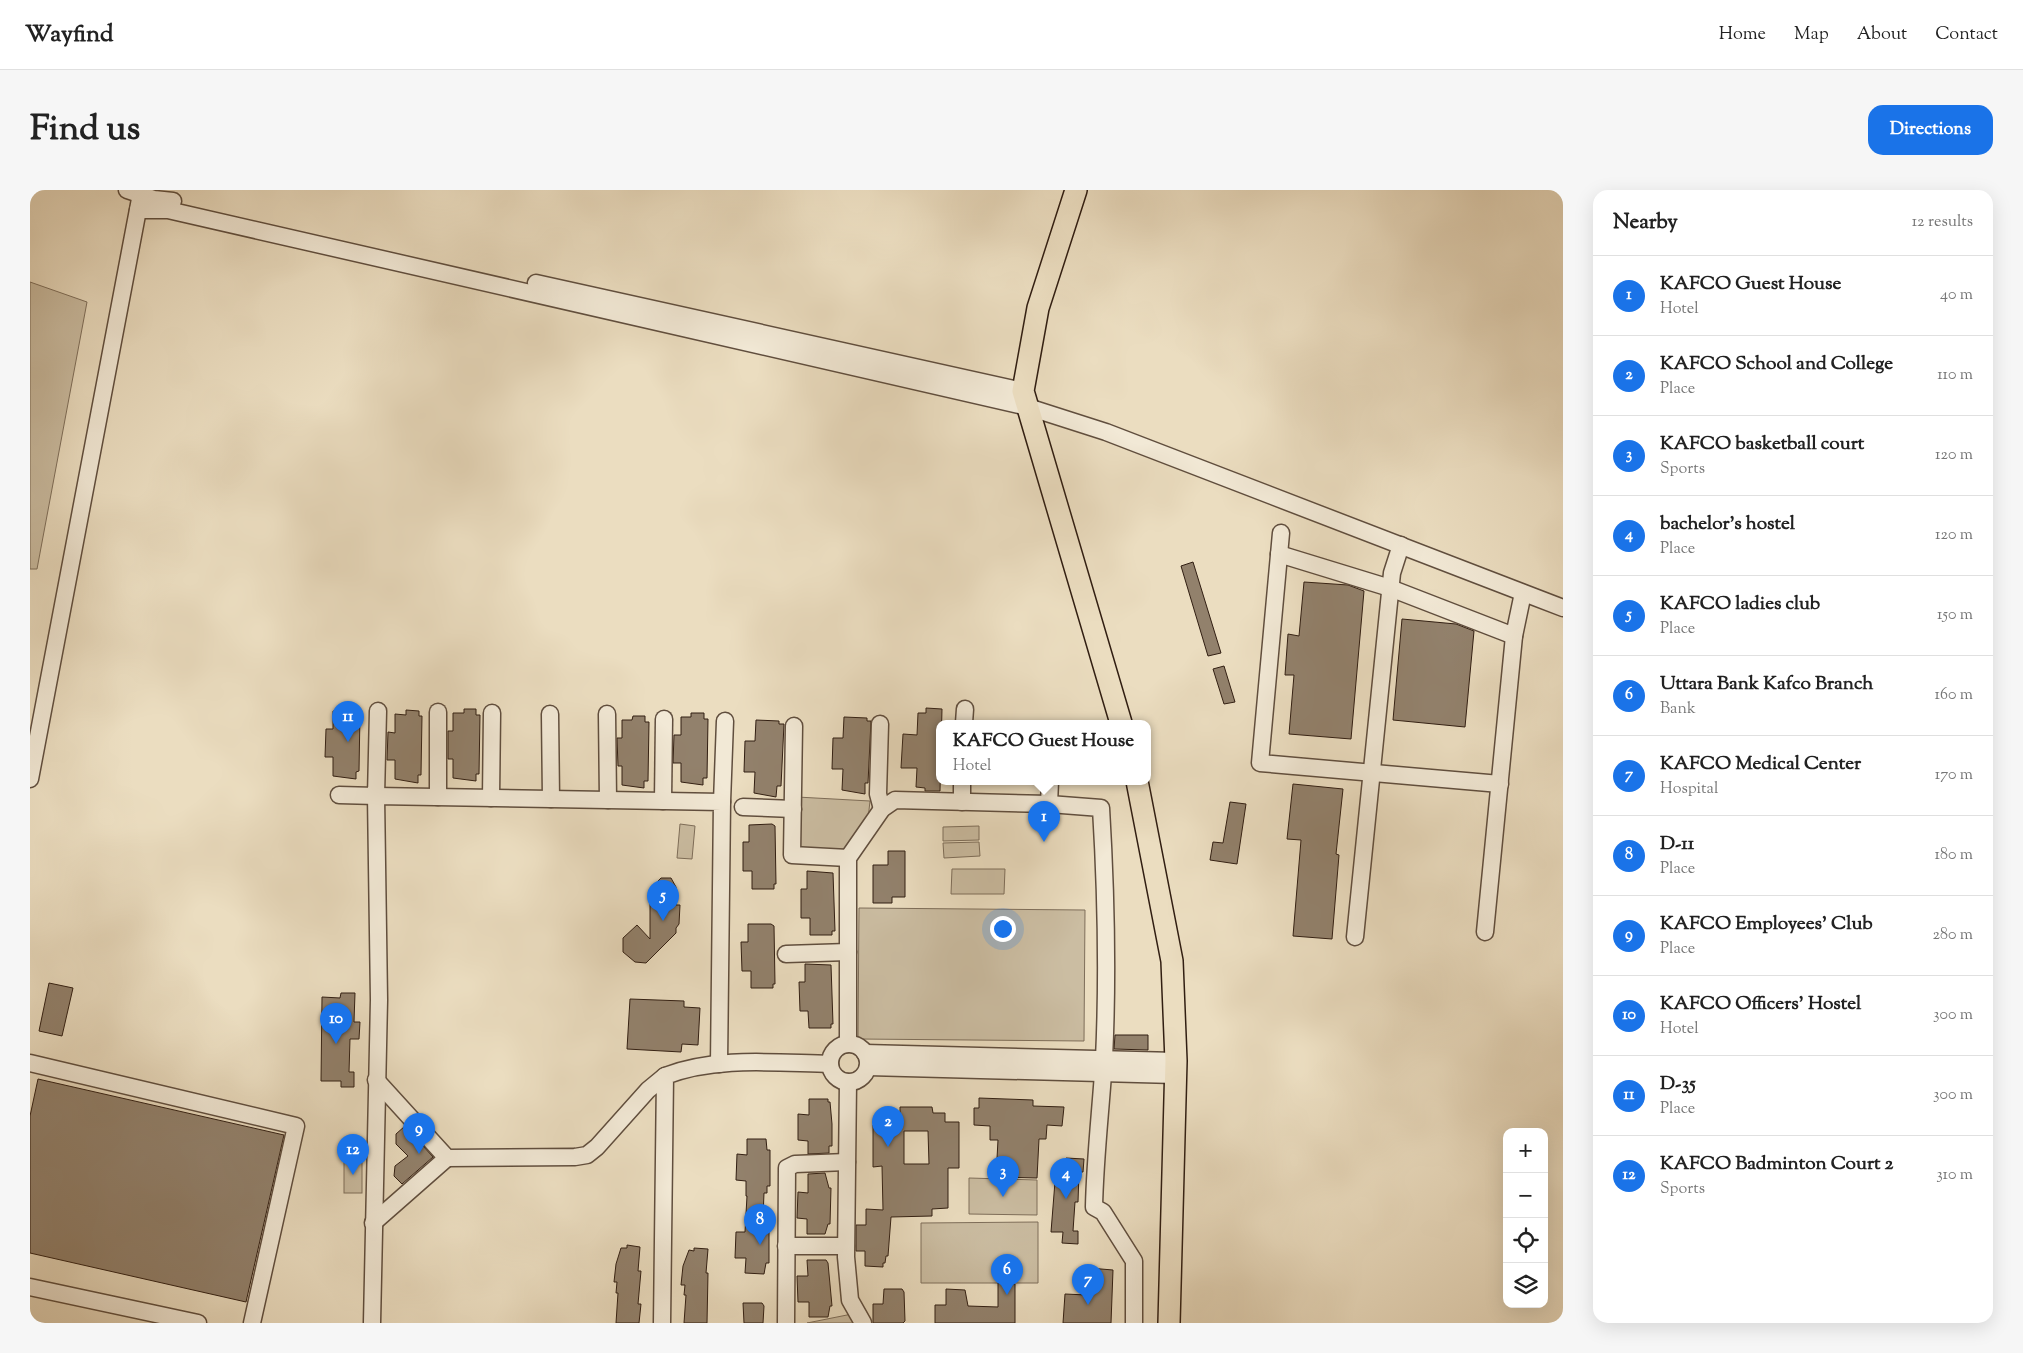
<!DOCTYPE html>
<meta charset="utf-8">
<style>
body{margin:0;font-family:"Sorts Mill Goudy",serif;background:#f6f6f6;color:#222}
.controls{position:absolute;right:15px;bottom:15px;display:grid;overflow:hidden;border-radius:10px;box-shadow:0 5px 20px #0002}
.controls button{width:45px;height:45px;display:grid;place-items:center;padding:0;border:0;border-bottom:1px solid #e0e0e0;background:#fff;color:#222;font:25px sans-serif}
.you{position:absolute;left:972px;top:738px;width:18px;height:18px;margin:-12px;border:4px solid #fff;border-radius:50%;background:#1a73e8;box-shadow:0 0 0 8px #1a73e833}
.badge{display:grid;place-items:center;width:32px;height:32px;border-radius:50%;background:#1a73e8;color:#fff;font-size:16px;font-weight:700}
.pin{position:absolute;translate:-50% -41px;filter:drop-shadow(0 1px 2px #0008)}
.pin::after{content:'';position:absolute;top:26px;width:18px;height:15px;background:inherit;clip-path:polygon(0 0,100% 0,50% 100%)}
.popup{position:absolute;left:906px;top:530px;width:215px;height:65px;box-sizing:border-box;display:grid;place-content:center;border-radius:10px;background:#fff;filter:drop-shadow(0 1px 4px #0005);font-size:16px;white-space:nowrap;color:#767676}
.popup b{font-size:19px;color:#222}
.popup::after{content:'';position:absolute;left:50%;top:100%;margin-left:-10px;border:10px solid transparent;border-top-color:#fff}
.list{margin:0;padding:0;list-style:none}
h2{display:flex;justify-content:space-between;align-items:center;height:65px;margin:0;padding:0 20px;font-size:21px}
h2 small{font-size:16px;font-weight:400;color:#767676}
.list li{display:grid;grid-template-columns:32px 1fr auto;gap:15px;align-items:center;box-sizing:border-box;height:80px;padding:0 20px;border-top:1px solid #e0e0e0}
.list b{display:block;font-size:19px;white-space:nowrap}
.list p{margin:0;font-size:16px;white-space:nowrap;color:#767676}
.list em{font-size:16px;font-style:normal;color:#767676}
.icon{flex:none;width:28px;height:28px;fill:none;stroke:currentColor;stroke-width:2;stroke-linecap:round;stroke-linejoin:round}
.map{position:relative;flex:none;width:1533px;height:1133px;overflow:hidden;border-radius:15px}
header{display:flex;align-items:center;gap:30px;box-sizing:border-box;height:70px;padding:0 25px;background:#fff;border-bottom:1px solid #e0e0e0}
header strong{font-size:24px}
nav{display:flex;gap:28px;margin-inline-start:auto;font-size:18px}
.intro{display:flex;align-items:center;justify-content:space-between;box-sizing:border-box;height:120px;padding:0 30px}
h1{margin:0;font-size:35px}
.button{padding:12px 22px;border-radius:15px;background:#1a73e8;color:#fff;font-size:18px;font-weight:700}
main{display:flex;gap:30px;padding:0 30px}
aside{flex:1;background:#fff;border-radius:15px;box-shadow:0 5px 20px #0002}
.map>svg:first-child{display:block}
.green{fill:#cbbda2;stroke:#7e6e5a}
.building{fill:#92816c;stroke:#311e12;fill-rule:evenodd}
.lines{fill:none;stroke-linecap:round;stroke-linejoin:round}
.minor-casing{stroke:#604e3e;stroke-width:19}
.major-casing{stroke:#311e12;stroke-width:24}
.minor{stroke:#f2e9d6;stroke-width:16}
.major{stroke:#ebddc0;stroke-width:21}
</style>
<header>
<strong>Wayfind</strong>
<nav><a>Home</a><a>Map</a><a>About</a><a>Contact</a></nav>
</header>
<div class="intro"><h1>Find us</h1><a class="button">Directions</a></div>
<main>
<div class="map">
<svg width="1533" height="1133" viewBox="0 0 1533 1133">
<rect width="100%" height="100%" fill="#ebddc0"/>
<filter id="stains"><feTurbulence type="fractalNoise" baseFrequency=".004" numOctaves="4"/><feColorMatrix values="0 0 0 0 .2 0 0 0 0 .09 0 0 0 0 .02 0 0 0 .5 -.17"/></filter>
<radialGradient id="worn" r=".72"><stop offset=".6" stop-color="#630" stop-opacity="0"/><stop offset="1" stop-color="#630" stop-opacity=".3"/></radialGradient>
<g class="green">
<path d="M0,92L57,112L7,379H0Z"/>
<path d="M767,607L840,611L838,629L820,660L770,661Z"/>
<path d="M650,634L665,636L662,669L647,668Z"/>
<path d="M949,636V650L913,651V637Z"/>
<path d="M949,652L950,666L914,668L913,653Z"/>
<path d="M922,679H975L974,704H921Z"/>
<path d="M829,718L1055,720L1054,851L828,849Z"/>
<rect x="314" y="968" width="18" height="35"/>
<path d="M939,988L1007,990V1025L939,1024Z"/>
<path d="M1008,1032V1093H891V1033Z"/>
<path d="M822,1124L827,1133H777Z"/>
</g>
<g class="building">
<path d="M1163,372L1191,463L1178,466L1151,376Z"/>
<path d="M1274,392L1318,395L1334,401L1321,549L1259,544L1264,485H1255L1258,444L1269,446Z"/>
<path d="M1372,429L1426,434L1444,441L1435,537L1363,530Z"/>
<path d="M1194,476L1205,512L1194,514L1183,479Z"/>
<path d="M314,517H327L326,523H330L329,581L326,582V589L303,586V567H295L296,539H303V521H314Z"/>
<path d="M896,518L912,519L910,601H895V598L886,597L887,578H871L873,544L887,545L888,523H896Z"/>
<path d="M434,519H446V525H450L449,584H446V591L423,588V569H418V541H423V523H434Z"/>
<path d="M376,520L389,521V526H392L391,585H388V593L365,589V570H357L358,542L365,543V524L376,525Z"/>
<path d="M661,523H674V529H678L677,588H673V595L651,592V573H643L644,545H651V527H661Z"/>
<path d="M603,526H615V532H619L618,591H614V598L592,595V576H588L587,548H592V530H602Z"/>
<path d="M814,527L837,528V531H841L838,593H835V604L812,600L813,579H802L803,548H813Z"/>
<path d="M726,530L749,531V534H754L751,596H747L746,607L724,603L725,582H714L715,551H725Z"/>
<path d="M1263,594L1313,599L1306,664L1309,665L1302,749L1263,746L1271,650L1257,649Z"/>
<path d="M1200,612L1216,614L1207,674L1180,670L1183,652L1193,653Z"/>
<path d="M742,634L745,636L746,694H744V699H722V681H713V652H719V635Z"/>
<path d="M858,661H875V707H862V713H843V675H858Z"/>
<path d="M777,681L803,683L805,741H802V745H780V728H771V699H777Z"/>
<path d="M631,688H641L646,697V715H650L649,734L646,738V743L616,773L605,772L593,762V748L607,735L620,749V709L626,708L625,694Z"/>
<path d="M718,734H741L744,736L745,794H743V798H721V781H712L711,752H718Z"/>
<path d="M775,774L801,775L803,834H801V838H779L778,821H770L769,792H775Z"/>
<path d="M19,793L43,798L32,846L9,841Z"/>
<path d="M311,803H325L324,832H330L329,849H320L319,882H324V897H311V891H291L292,807L310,808Z"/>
<path d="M600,809L654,811V817L670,818L668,855L652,854L651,862L597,859Z"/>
<path d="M1085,845H1118V860L1084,859Z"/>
<path d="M8,889L254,945L216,1112L0,1063V926Z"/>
<path d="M949,908L1003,910V916L1034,917L1032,936L1017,935L1016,949H1009L1007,988L966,987L968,950H960V936L944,935V918H949Z"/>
<path d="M779,909H798V912H800L802,934V956H799V963L778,964V951L768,950V924L779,925Z"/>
<path d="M870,917H902L903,923H915V932H929V978H918V1018L902,1019V1026L861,1027L858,1066H856L855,1073H853V1077L835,1076V1061H826V1035H836V1019L853,1020L852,976L843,977V935H852V924L870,923ZM874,941H898L899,974H874Z"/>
<path d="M375,936L403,967L372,994L364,986L365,976L378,966L366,954V944Z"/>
<path d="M717,949H736L737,960H740V996H737V1003H734L733,1027L737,1030V1037H739V1073H736L734,1084L715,1083L716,1068H705L706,1042H715L717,1006H716V991L706,990L707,964L717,965Z"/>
<path d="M1036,968L1054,969L1053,982H1049L1048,1012H1045L1043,1041H1048V1054L1032,1053L1033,1042H1021L1026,979L1036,980Z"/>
<path d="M795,983L799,998H801L800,1034H798L795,1044H777V1029L767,1028L768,1002L778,1003V984Z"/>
<path d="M597,1055L610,1057L608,1081H611L608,1114H611L609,1133H586L588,1103H586L587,1092H584L586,1074L591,1058H597Z"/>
<path d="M664,1058L678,1059L676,1083H678L677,1133H654L656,1105H654L655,1095H651L653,1076L659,1060L664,1061Z"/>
<path d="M777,1070H796L798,1073L802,1116H800L798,1127H779V1112H768L767,1086H778Z"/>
<path d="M1059,1078L1083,1080L1081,1133H1033L1035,1104L1057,1105Z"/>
<path d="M968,1093L985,1094V1133H905V1115H916V1099L935,1100L938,1116L968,1117Z"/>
<path d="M854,1099H872L874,1102L875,1131L873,1133H843V1114H853Z"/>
<path d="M713,1113H732L734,1116L733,1133H714Z"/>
</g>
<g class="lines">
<defs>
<g id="minor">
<path d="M97,0L124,9L143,11"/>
<path d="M108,20H138L998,217L1076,242L1533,418"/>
<path d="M506,93L993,201"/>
<path d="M1251,343L1230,573L1470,594"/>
<path d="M1249,364L1360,398L1484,446"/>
<path d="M408,522V607"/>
<path d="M520,524L521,609"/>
<path d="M577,524L578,610"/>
<path d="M934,533L935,519"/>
<path d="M850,534L848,604L852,619"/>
<path d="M764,536L762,665L818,668"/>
<path d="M0,589L110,9"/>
<path d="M309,605L346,606L348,521"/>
<path d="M461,608L462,523"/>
<path d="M633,611L634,529"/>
<path d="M692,612L695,531"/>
<path d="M932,612V591"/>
<path d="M1019,614L1020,591"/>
<path d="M713,617L763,619"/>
<path d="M1455,742L1484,446L1493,403"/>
<path d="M1325,747L1362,383L1371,355"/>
<path d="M756,764L818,762"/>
<path d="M818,854V668L852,619L865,610L1019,614L1071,618C1076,701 1078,785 1074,869C1071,918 1065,967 1064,1017L1073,1022L1104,1071V1133"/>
<circle cx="819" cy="873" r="19"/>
<path d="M835,863L1146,871"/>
<path d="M0,873L266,936L222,1133"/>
<path d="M838,877L1145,885"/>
<path d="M346,890L417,968L545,967L557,965L567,957L618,900L635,886"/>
<path d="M818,892L816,1067L820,1110L833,1133"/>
<path d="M343,1033L417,968"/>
<path d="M756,1056H816"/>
<path d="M0,1097L168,1133"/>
<path d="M342,1133L349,810L346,606L692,612L689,874"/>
<path d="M632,1133L635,886C686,866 746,873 800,874"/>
<path d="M756,1133L757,978L765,974L817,972"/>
</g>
<g id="major">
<path d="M1046,0L1008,118L993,201L1091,533"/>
<path d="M1107,591L1142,771L1146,871L1139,1133"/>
</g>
</defs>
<use href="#minor" class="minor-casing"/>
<use href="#major" class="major-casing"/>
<use href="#minor" class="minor"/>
<use href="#major" class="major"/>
</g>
<rect width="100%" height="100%" filter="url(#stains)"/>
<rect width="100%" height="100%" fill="url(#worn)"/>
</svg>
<div class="controls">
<button>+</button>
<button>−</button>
<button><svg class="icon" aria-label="locate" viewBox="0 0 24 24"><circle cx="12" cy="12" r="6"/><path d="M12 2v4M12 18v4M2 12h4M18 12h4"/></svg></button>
<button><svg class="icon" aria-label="layers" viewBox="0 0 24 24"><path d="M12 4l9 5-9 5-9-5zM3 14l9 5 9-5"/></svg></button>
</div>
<div class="you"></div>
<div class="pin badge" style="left:1014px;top:652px">1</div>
<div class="popup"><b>KAFCO Guest House</b>Hotel</div>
<div class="pin badge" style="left:858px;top:957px">2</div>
<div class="pin badge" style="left:973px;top:1007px">3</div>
<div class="pin badge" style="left:1036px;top:1009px">4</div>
<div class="pin badge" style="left:633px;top:731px">5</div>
<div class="pin badge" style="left:977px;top:1105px">6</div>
<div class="pin badge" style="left:1058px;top:1115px">7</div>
<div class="pin badge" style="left:730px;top:1055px">8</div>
<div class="pin badge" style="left:389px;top:964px">9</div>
<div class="pin badge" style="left:306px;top:854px">10</div>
<div class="pin badge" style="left:318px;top:552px">11</div>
<div class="pin badge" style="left:323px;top:985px">12</div>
</div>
<aside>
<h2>Nearby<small>12 results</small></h2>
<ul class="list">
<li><span class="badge">1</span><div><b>KAFCO Guest House</b><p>Hotel</p></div><em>40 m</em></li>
<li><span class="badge">2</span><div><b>KAFCO School and College</b><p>Place</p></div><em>110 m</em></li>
<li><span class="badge">3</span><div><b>KAFCO basketball court</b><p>Sports</p></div><em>120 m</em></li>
<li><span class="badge">4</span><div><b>bachelor's hostel</b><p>Place</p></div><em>120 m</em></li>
<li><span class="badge">5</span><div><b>KAFCO ladies club</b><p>Place</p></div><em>150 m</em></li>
<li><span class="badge">6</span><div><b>Uttara Bank Kafco Branch</b><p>Bank</p></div><em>160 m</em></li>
<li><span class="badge">7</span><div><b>KAFCO Medical Center</b><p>Hospital</p></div><em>170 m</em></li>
<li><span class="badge">8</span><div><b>D-11</b><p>Place</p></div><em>180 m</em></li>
<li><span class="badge">9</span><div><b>KAFCO Employees' Club</b><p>Place</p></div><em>280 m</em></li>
<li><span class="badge">10</span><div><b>KAFCO Officers' Hostel</b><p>Hotel</p></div><em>300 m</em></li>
<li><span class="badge">11</span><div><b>D-35</b><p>Place</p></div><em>300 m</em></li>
<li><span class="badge">12</span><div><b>KAFCO Badminton Court 2</b><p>Sports</p></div><em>310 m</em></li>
</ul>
</aside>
</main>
